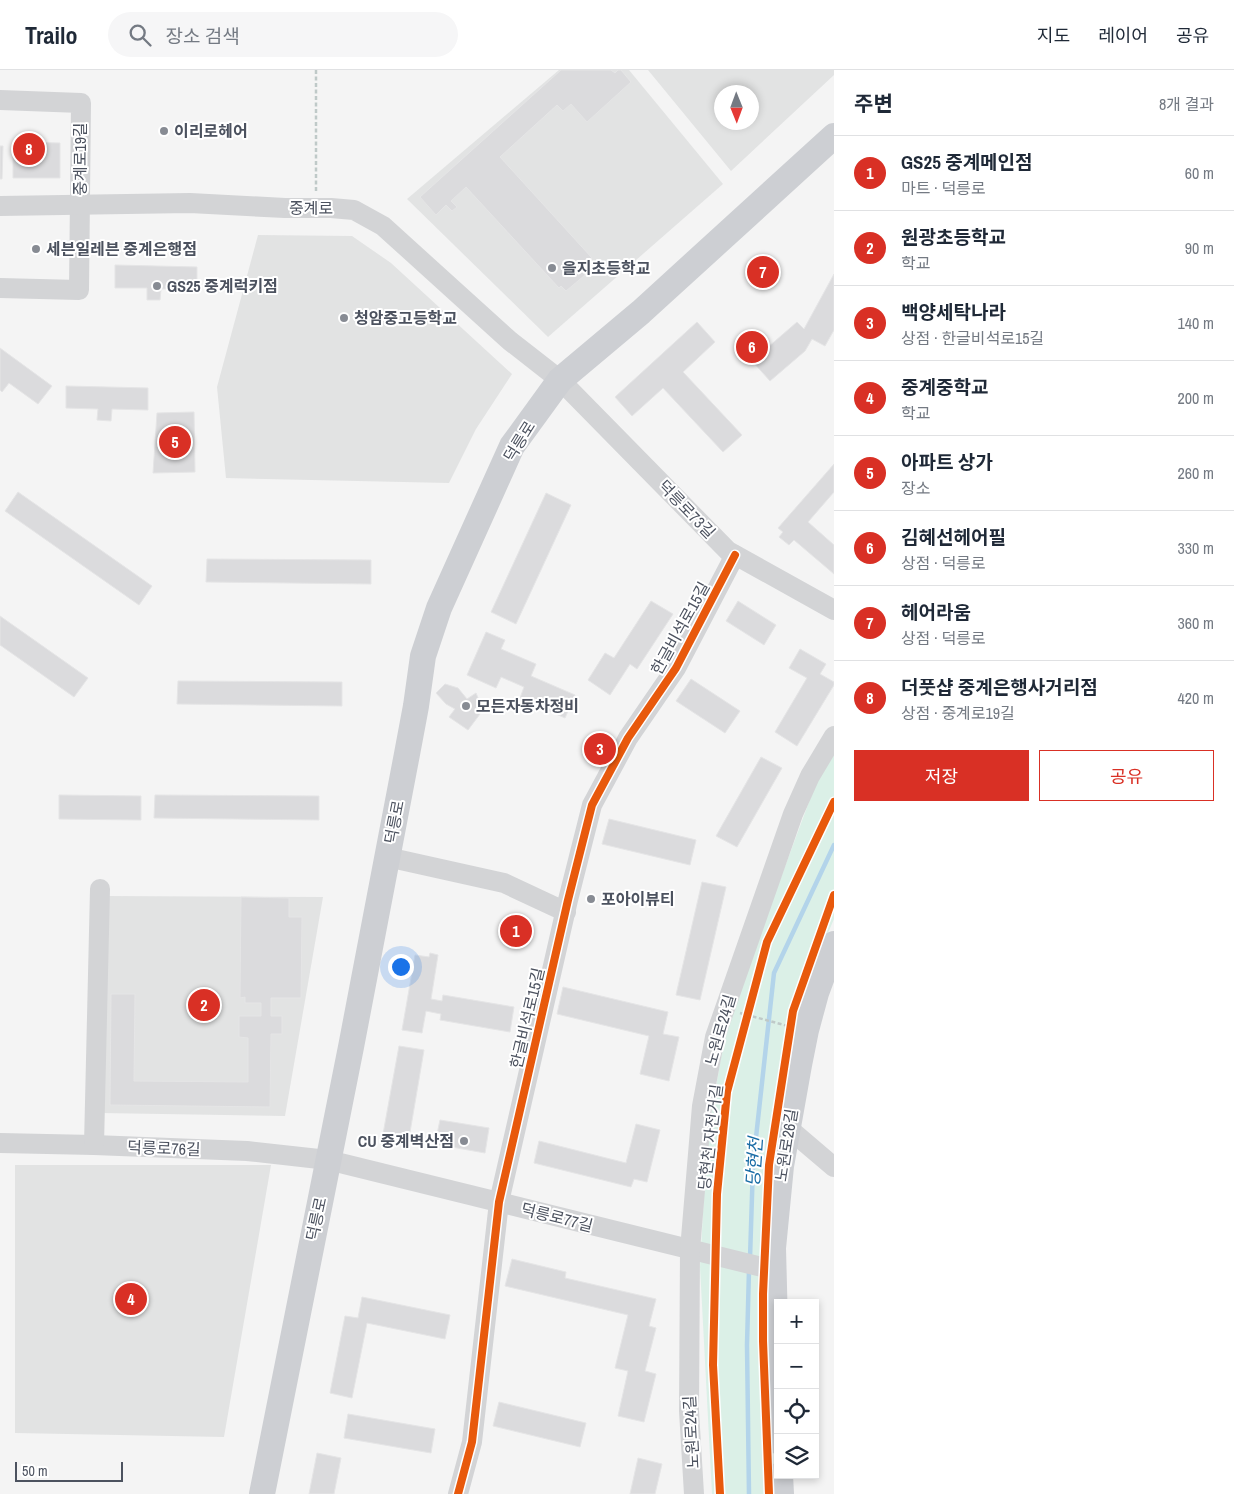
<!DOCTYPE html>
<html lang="ko">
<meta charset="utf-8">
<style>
body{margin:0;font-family:"Archivo Narrow","Noto Sans KR",sans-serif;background:#f6f6f7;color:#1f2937}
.controls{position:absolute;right:15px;bottom:15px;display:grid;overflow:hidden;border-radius:0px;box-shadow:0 2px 8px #0003}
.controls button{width:45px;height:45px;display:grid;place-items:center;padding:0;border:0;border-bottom:1px solid #e0e1e3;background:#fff;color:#1f2937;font:25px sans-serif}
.compass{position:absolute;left:714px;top:15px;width:45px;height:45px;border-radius:50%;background:#fff;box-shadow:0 2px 8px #0003;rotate:179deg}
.scale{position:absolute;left:15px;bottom:12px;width:108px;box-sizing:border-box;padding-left:5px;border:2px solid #4c525f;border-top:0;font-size:14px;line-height:18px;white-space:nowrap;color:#4c525f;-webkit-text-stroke:4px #fff;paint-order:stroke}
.you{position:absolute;left:400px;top:896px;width:18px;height:18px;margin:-12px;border:4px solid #fff;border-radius:50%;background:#1a73e8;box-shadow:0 0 0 8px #1a73e833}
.badge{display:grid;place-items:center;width:32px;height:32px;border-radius:50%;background:#d93025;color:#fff;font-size:16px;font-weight:700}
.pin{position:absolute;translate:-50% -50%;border:2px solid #fff;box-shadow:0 1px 5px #0006}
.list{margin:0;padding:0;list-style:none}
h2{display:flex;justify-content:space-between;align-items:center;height:65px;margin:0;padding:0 20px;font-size:21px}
h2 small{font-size:16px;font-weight:400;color:#747a83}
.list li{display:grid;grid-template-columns:32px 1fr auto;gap:15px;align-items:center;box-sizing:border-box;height:75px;padding:0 20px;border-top:1px solid #e0e1e3}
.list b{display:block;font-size:19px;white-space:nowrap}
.list p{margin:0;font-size:16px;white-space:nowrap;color:#747a83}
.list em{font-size:16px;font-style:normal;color:#747a83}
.actions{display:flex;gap:10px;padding:15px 20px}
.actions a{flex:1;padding:11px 0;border:1px solid #d93025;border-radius:0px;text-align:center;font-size:18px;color:#d93025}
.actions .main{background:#d93025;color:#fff}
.icon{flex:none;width:28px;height:28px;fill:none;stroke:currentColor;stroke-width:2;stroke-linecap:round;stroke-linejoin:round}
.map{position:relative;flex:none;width:834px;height:1424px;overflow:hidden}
header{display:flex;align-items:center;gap:30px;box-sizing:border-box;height:70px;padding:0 25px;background:#fff;border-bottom:1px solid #e0e1e3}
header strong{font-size:24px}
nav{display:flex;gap:28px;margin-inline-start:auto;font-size:18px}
.search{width:350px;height:45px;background:#f6f6f7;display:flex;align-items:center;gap:12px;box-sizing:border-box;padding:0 18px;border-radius:28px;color:#747a83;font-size:19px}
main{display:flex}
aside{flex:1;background:#fff}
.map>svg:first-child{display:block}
.education{fill:#e2e3e3;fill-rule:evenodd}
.green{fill:#dbf0e7}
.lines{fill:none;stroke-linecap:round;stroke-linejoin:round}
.stream{stroke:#b3d4ea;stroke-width:4.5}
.building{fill:#dbdbdd;stroke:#e5e5e6}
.path{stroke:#bfc9c8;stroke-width:2.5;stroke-dasharray:4 2.5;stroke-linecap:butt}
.minor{stroke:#d3d4d6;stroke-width:20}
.major{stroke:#cdcfd3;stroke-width:26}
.cycleway-casing{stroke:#fff;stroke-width:11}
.cycleway{stroke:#e8590c;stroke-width:8}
.poi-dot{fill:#878b93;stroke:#fff;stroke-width:2}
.labels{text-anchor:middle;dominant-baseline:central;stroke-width:4;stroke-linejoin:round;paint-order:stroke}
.poi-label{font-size:16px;font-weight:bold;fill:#4c525f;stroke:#fff;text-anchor:start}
.street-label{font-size:16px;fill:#4c525f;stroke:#fff}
.water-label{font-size:18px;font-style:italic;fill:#186ca5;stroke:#fff}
</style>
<header>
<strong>Trailo</strong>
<div class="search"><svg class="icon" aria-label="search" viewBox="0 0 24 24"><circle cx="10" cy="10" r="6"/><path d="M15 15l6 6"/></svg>장소 검색</div>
<nav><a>지도</a><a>레이어</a><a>공유</a></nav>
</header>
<main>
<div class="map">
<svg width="834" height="1424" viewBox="0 0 834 1424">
<rect width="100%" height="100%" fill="#f4f4f4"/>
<g class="education">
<path d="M559,0H629L723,114L548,267L407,129Z"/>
<path d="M648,0H834V5L731,101ZM752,22V52H722V22Z"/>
<path d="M258,165L352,166L391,193L512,304L476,359L449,413L226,408L217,317Z"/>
<path d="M107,826L323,827L285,1046L100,1043Z"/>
<path d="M15,1095H271L224,1367L15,1363Z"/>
</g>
<path class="green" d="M834,685V849L813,898L767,1236L775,1424H712L700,1197L707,1069L727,953L816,713Z"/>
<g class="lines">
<g class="stream">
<path d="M750,1188L753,1095L774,903L834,775"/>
<path d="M749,1424L747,1275L749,1200"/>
</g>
</g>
<g class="building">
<path d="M561,0H611L615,3L618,0H621L631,12L587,52L571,34L563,41L557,35L500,87L592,188L580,200L585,205L566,221L561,216L559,218L466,117L451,131L457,137L452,141L446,135L436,145L420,127Z"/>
<path d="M13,72L60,73V108H13Z"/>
<path d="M0,76H3L2,109H0Z"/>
<path d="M115,195L197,197V219H161L160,230H147V218H115Z"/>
<path d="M834,204V260L825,276L812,269L805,281L770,311L752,291L797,252L804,259Z"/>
<path d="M697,252L715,272L683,302L742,365L723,382L663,318L632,346L615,327Z"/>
<path d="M0,278L52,316L38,334L9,313L2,322L0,320Z"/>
<path d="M66,316L148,318V340L112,339L111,351L97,350L98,339L66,338Z"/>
<path d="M194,342L195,402L153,403L157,343Z"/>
<path d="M834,394V422L808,452L834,475V504L794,470L789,475L779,467L783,462L778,458Z"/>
<path d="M18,422L152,516L139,535L5,441Z"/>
<path d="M546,423L571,435L516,554L491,542Z"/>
<path d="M207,489L371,490V514L206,512Z"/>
<path d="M651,531L673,544L637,599L630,594L610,625L588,610L605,583L614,588Z"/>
<path d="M738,531L776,555L764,575L726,551Z"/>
<path d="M0,546L88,608L74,627L0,575Z"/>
<path d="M486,562L505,570L501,579L536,594L531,606L575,625L565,648L520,628L524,617L501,607L496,618L467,605Z"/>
<path d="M800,579L826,594L820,604L834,612V615L797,676L775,662L807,608L789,598Z"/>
<path d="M691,609L740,641L725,663L676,631Z"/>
<path d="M178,611L342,612V636L177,634Z"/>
<path d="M445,614L458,618L467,629L476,623L483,640L468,660L449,647L455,639L446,634L436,623Z"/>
<path d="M599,665L613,671L601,694L587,686Z"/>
<path d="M761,687L782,698L737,777L716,766Z"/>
<path d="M59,725L141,726V750L59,749Z"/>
<path d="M155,725L319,726V750L154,748Z"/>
<path d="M609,749L696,770L690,795L602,774Z"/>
<path d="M702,812L726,817L700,930L676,925Z"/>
<path d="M241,827L289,828V847H302L301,928H271V946H282V964H271L270,1037L110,1035L111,924H135L134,1011L248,1012V968L239,967V946H261V933H245V927L240,928Z"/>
<path d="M430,883L438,885L431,929L442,931L443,925L514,937L510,962L440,950L441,944L426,941L422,963L402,960L415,885L429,887Z"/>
<path d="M563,917L668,942L663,964L679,967L669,1011L640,1004L649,966L557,944Z"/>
<path d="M399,976L424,980L409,1068L383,1064Z"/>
<path d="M440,1050L489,1058L485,1083L435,1074Z"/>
<path d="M636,1054L660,1060L647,1112L634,1109L631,1117L534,1093L539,1071L626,1093Z"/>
<path d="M512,1189L566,1202L565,1208L656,1229L649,1256L656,1258L645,1301L656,1304L644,1352L618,1346L628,1301L615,1298L628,1245L505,1216Z"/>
<path d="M362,1227L450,1245L445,1269L367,1253L352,1328L330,1323L345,1246L358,1248Z"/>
<path d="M499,1332L586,1353L580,1377L493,1356Z"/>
<path d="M348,1344L435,1359L431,1383L344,1368Z"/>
<path d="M317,1383L341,1388L334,1424H309Z"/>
<path d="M638,1388L662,1394L655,1424H630Z"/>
</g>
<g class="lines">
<g class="path">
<path d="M316,121V0"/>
<path d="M740,943L788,956"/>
</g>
<g class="minor">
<path d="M0,30L81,33L79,220L0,218"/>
<path d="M0,136L190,133L285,138H331L354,140L383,156L510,271L560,310L728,481L834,540"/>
<path d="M387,787L504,813L566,842"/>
<path d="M788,1058L834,1097"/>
<path d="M0,1073L94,1075L247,1081L328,1090L774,1200"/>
<path d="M94,1075L100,819"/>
<path d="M458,1424L472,1372L499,1132L568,830L592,735L628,668L676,598L735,485"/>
<path d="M694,1424L689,1341L690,1180L702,1036L715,967L793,744L810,706L834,666"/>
</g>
<g class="major">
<path d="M778,1371L773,1178L781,1096L799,995L806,960L816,923L834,874"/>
<path d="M780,1405L781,1424"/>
<path d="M262,1424L351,977L407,684L416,636L423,586L439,538L512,376L560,310L641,242L834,66"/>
</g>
<defs>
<g id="cycleway">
<path d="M458,1424L472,1372L499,1132L568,830L592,735L628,668L676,598L735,485"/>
<path d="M720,1424L713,1295L717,1124L727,1022L767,872L834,732"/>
<path d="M769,1424L763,1271V1224L769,1095L793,941L834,825"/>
</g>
</defs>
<use href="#cycleway" class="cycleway-casing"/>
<use href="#cycleway" class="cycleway"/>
</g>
<g class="poi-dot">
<circle cx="164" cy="61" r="5"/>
<circle cx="36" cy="179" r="5"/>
<circle cx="552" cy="198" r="5"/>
<circle cx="157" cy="216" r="5"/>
<circle cx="344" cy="248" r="5"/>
<circle cx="466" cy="636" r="5"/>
<circle cx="591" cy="829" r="5"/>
<circle cx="464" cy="1071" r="5"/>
</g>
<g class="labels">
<g class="poi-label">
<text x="174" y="61">이리로헤어</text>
<text x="46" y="179">세븐일레븐 중계은행점</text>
<text x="562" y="198">을지초등학교</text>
<text x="167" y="216">GS25 중계럭키점</text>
<text x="354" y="248">청암중고등학교</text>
<text x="476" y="636">모든자동차정비</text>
<text x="601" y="829">포아이뷰티</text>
<text x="454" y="1071" text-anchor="end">CU 중계벽산점</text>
</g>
<g class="street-label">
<text transform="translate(80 89) rotate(-90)">중계로19길</text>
<text x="311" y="138">중계로</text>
<text transform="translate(519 371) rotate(-58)">덕릉로</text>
<text transform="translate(687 439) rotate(46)">덕릉로73길</text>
<text transform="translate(680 558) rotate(-61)">한글비석로15길</text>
<text transform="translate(394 752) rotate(-79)">덕릉로</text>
<text transform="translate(527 948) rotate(-77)">한글비석로15길</text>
<text transform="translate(720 960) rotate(-74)">노원로24길</text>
<text transform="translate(710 1067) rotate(-83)">당현천 자전거길</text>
<text transform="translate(786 1075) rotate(-81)">노원로26길</text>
<text transform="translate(164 1078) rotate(2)">덕릉로76길</text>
<text transform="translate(557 1147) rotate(14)">덕릉로77길</text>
<text transform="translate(316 1149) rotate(-78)">덕릉로</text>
<text transform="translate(691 1362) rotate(-93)">노원로24길</text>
</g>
<g class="water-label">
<text transform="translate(754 1092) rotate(-86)">당현천</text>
</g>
</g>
</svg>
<div class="controls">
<button>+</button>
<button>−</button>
<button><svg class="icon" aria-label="locate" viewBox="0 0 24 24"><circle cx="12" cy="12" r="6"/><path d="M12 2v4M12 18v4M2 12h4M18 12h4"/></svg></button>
<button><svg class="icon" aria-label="layers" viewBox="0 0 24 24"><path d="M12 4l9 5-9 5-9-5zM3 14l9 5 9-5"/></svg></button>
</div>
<svg class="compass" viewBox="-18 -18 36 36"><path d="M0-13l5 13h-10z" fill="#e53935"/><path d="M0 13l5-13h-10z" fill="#747a83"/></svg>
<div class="scale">50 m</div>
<div class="you"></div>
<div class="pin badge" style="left:516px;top:861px">1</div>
<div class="pin badge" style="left:204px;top:935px">2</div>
<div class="pin badge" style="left:600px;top:679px">3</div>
<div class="pin badge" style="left:131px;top:1229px">4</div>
<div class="pin badge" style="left:175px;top:372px">5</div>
<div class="pin badge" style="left:752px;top:277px">6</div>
<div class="pin badge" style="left:763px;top:202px">7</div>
<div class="pin badge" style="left:29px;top:79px">8</div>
</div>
<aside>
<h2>주변<small>8개 결과</small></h2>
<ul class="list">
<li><span class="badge">1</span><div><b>GS25 중계메인점</b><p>마트 · 덕릉로</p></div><em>60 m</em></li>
<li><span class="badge">2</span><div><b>원광초등학교</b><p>학교</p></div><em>90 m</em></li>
<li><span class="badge">3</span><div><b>백양세탁나라</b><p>상점 · 한글비석로15길</p></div><em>140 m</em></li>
<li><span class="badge">4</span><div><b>중계중학교</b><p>학교</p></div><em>200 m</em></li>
<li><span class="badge">5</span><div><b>아파트 상가</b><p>장소</p></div><em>260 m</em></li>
<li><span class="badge">6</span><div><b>김혜선헤어필</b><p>상점 · 덕릉로</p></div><em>330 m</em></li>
<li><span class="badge">7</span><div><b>헤어라움</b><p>상점 · 덕릉로</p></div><em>360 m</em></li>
<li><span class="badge">8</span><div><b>더풋샵 중계은행사거리점</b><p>상점 · 중계로19길</p></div><em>420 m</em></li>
</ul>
<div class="actions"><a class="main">저장</a><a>공유</a></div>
</aside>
</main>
